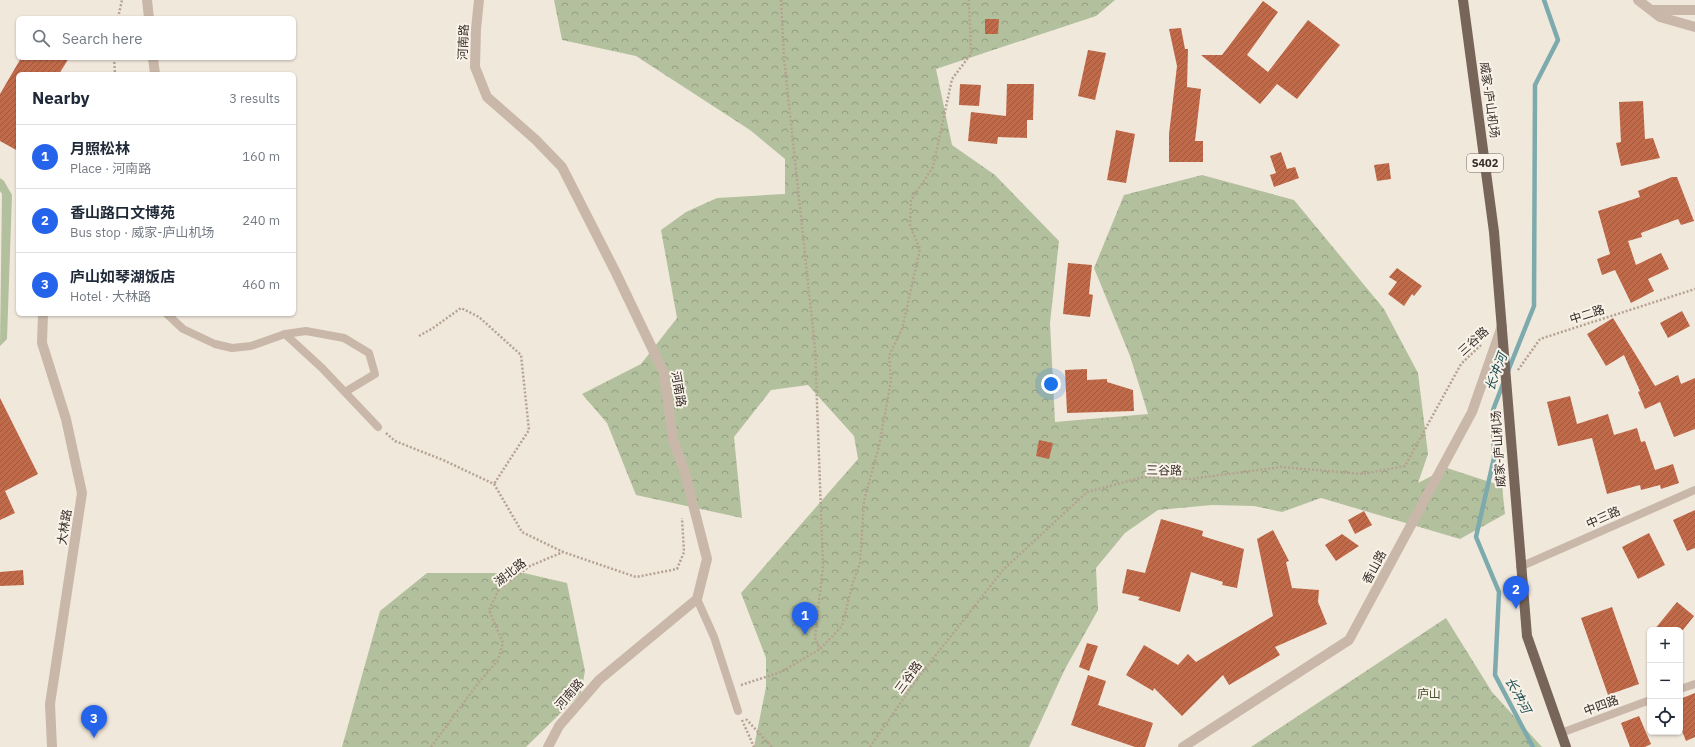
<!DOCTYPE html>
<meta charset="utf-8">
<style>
body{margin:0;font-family:"IBM Plex Sans","Noto Sans SC",sans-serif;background:#f2f2f3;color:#1f2937}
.controls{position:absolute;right:12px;bottom:12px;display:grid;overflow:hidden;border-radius:6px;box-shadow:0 1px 3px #0004}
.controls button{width:36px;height:36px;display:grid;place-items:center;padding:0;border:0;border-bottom:1px solid #e0e1e3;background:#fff;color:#1f2937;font:20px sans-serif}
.you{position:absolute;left:1051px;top:384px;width:14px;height:14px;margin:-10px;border:3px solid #fff;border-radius:50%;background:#1a73e8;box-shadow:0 0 0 6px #1a73e833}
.badge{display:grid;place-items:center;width:26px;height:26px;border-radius:50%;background:#2563eb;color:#fff;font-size:13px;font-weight:700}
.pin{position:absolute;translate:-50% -33px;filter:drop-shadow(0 1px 2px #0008)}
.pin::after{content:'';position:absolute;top:21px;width:14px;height:12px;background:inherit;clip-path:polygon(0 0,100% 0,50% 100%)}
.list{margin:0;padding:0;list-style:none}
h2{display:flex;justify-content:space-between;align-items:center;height:52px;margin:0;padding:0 16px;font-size:17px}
h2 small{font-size:13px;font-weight:400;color:#747a83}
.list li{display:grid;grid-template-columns:26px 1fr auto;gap:12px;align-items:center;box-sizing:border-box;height:64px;padding:0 16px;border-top:1px solid #e0e1e3}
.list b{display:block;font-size:15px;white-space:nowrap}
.list p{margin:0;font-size:13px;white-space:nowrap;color:#747a83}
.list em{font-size:13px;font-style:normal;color:#747a83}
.icon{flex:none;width:22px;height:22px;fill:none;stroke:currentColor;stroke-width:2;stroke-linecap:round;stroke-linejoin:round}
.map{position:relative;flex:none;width:1695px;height:747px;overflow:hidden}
.search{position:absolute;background:#fff;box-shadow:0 1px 3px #0004;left:16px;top:16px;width:280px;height:44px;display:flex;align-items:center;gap:10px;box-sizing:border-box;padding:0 14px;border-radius:6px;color:#747a83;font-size:15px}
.panel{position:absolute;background:#fff;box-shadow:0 1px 3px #0004;left:16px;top:72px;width:280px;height:244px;border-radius:6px}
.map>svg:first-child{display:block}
.forest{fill:url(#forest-crowns)}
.pitch{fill:#b3c09d}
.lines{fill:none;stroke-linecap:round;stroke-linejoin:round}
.stream{stroke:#7caaad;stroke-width:4.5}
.building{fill:url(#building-hatch)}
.path{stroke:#b5a293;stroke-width:2.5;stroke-dasharray:2 2;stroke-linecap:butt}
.lane{stroke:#c9b8a9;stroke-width:8}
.street{stroke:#c9b8a9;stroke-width:10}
.primary{stroke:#78655a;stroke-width:10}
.labels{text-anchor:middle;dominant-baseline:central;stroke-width:4;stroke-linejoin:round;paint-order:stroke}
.shield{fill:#f9f2e9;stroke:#706862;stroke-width:1}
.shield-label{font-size:11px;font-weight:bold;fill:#362d28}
.street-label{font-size:12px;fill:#362d28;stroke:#f9f2e9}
.park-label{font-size:12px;fill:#45542d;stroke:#f9f2e9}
.water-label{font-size:13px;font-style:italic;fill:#1f5156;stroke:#f9f2e9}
</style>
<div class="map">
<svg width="1695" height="747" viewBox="0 0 1695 747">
<defs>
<pattern id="forest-crowns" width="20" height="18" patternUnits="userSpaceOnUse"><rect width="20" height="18" fill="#b3c09d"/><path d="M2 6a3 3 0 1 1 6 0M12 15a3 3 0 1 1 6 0" fill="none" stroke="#929c80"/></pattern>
<pattern id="building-hatch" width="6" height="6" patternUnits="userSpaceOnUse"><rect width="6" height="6" fill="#c16a4a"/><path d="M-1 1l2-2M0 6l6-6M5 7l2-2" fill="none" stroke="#9e583e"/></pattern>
</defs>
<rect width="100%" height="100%" fill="#f1e8dc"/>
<g class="forest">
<path d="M554,0H1115L1096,16L936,69L952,145L995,175L1059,241L1050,323L1055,422L1148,414L1130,356L1094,268L1124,195L1202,175L1294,200L1384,309L1418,373L1428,454L1418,483L1447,468L1502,486L1505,514L1460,539L1321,498L1282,512L1254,506L1212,505L1158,510L1125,533L1096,568L1098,610L1065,669L1029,747H754L766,687V658L741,593L858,459L854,436L808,385L771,390L734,437L742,518L636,495L607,423L582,394L641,364L677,318L661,230L686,212L717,198L785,194V159L750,130L636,56L562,40Z"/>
<path d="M427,573H524L567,583L585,671L581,693L526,747H342L380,611Z"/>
<path d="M1446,618L1492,692L1542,747H1251Z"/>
</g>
<path class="pitch" d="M0,178L4,181L12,195L7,339L0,346L2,194L0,191Z"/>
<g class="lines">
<g class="stream">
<path d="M1508,371L1534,306L1535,85L1558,40L1544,0"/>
<path d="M1503,384L1493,410L1494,458L1476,537L1499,592L1495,675L1533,747"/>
</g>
</g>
<g class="building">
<path d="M1263,1L1278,12L1247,55L1268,72L1308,20L1340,45L1297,99L1277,84L1260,104L1201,55H1222Z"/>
<path d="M985,19H999L998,34H985Z"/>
<path d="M1181,28L1185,49H1188L1187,87L1201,89L1195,141H1203V162H1169V134L1177,66L1169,29Z"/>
<path d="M1088,50L1106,53L1095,100L1078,96Z"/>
<path d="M21,58H69L59,74H18V151L0,141V94Z"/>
<path d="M960,84L981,85L979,106L959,105Z"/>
<path d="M1007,84H1034L1033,120H1027V138L998,137L997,144L968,141L971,112L1006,116Z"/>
<path d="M1643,101L1645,139L1653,138L1660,158L1621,166L1616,143L1621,142L1619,102Z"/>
<path d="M1116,130L1135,134L1126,183L1107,180Z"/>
<path d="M1281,152L1287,169L1295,167L1299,178L1274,187L1270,175L1276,173L1270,156Z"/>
<path d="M1389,163L1391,179L1377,181L1374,165Z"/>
<path d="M1672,177H1677L1694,221L1681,225L1678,219L1641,233L1642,237L1628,241L1636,265L1661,253L1669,269L1648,279L1654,291L1631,303L1615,270L1602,275L1597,259L1610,254L1598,211L1640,197L1638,191Z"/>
<path d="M1068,263L1092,265L1089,294L1093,295L1090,317L1063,314Z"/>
<path d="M1397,268L1422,286L1414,296L1412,294L1404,306L1388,294L1397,282L1389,277Z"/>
<path d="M1682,311L1690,326L1668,338L1660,323Z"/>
<path d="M1613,318L1655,386L1678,375L1681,384L1695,378V429L1674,437L1660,402L1645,409L1638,392L1640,391L1624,355L1606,366L1587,334Z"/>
<path d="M1087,369V380L1107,379V382L1133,390L1134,411L1067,413L1065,370Z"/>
<path d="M1570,396L1577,424L1608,414L1614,435L1637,428L1641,442L1645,441L1655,470L1673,464L1679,483L1661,489L1660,485L1641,490L1640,485L1607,494L1592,438L1558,446L1547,402Z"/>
<path d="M0,398L38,474L5,491L15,513L0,520Z"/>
<path d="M1039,440L1053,443L1049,459L1036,456Z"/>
<path d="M1695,510V548L1687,551L1673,520Z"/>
<path d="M1364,511L1372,525L1355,534L1348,520Z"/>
<path d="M1161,519L1203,531L1202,536L1244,549L1237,588L1222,585L1223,582L1191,572L1180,612L1138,600L1140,597L1122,593L1127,569L1145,573Z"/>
<path d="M1273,530L1289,561L1286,562L1292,588L1319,590L1318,602L1327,624L1275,647L1280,655L1229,685L1223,675L1182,716L1154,688L1153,691L1126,675L1144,645L1178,665L1188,654L1196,662L1273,616L1257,539Z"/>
<path d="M1649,533L1665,565L1638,579L1622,547Z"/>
<path d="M1342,534L1359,546L1336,561L1325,545Z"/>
<path d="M23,570L24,585L0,586V572Z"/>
<path d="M1677,602L1694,616L1683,630H1654Z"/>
<path d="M1612,607L1639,684L1608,695L1581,618Z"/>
<path d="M1087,643L1098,646L1089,671L1079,667Z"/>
<path d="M1088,675L1106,681L1098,705L1153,723L1145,747H1135L1071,725Z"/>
<path d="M1695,693V737L1686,741L1680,726V699Z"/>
<path d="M1639,716L1651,744L1645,747H1630L1621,723Z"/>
</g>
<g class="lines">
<g class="path">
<path d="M781,0L784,58L815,348L823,566L815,638L820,649"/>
<path d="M118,18L122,0"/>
<path d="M114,58L115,74"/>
<path d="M419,336L433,328L461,308L479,317L521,355L529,430L494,484"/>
<path d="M1518,370L1540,339L1695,289"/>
<path d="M386,433L395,441L443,460L494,484L522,532L563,552"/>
<path d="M741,685L781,672L820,649L842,626L853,582L860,563L864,501L879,446L891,381L889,356L902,329L920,249L910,226L911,200L933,167L952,79L971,54L969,0"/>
<path d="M746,719L772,747"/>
<path d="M742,720L754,747"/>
<path d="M431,747L476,686L498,660L503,643L489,610L499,589L530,566L563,552L636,577L677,569L684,552L682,518"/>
<path d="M870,747L917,679L1003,570L1087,492L1144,477L1190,479L1281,467L1363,474L1405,466L1461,364L1482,344"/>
</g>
<g class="lane">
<path d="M167,314L183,329L215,344L232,348L251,346L285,334L322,368L378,427"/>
<path d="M285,334L306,331L344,338L369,353L375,374L345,392"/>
<path d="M1520,567L1695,490"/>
<path d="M697,599L714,637L738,711"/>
<path d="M1680,689L1695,684"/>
<path d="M1561,733L1650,700"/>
</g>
<g class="street">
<path d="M147,0L149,18"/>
<path d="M479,0L476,29L475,67L487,97L536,140L562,167L615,271L664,373L673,439L685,473L707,559L697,599L599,680L559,726L548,747"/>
<path d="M1638,0L1660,17L1695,27"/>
<path d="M1652,10H1695"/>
<path d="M153,58L155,74"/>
<path d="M43,314L42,343L66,419L82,493L50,704L52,747"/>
<path d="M1183,747L1349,640L1472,412L1502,326"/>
</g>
<path class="primary" d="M1463,0L1494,232L1527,636L1566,747"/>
</g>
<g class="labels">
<rect class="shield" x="1467" y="154" width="36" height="18" rx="3"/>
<g class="shield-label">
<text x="1485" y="163">S402</text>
</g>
<g class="street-label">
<text transform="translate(463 42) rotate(-88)">河南路</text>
<text transform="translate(1490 100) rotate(82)">威家-庐山机场</text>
<text transform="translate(1587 314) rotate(-18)">中二路</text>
<text transform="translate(1473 341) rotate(-42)">三谷路</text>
<text transform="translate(679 389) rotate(80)">河南路</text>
<text transform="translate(1498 449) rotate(-94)">威家-庐山机场</text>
<text transform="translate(1164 470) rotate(1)">三谷路</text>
<text transform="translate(1603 517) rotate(-24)">中三路</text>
<text transform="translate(64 527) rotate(-81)">大林路</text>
<text transform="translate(1374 567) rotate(-62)">香山路</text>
<text transform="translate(510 572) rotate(-38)">湖北路</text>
<text transform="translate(908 677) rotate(-54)">三谷路</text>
<text transform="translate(569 694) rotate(-49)">河南路</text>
<text transform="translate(1601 705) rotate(-20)">中四路</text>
</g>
<g class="park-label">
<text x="1429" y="693">庐山</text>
</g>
<g class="water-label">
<text transform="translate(1496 372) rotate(-69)">长冲河</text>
<text transform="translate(1518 695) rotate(62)">长冲河</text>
</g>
</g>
</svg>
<div class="controls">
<button>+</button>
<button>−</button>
<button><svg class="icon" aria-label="locate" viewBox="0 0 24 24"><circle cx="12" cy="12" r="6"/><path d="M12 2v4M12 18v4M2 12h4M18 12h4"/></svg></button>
</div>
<div class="you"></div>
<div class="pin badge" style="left:805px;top:635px">1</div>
<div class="pin badge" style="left:1516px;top:609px">2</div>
<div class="pin badge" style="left:94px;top:738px">3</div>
<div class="search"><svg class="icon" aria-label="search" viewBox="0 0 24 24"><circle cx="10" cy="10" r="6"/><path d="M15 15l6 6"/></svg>Search here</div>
<section class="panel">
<h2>Nearby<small>3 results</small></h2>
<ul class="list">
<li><span class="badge">1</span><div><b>月照松林</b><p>Place · 河南路</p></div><em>160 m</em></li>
<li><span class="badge">2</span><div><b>香山路口文博苑</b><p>Bus stop · 威家-庐山机场</p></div><em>240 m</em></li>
<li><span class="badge">3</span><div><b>庐山如琴湖饭店</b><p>Hotel · 大林路</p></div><em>460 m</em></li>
</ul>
</section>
</div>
